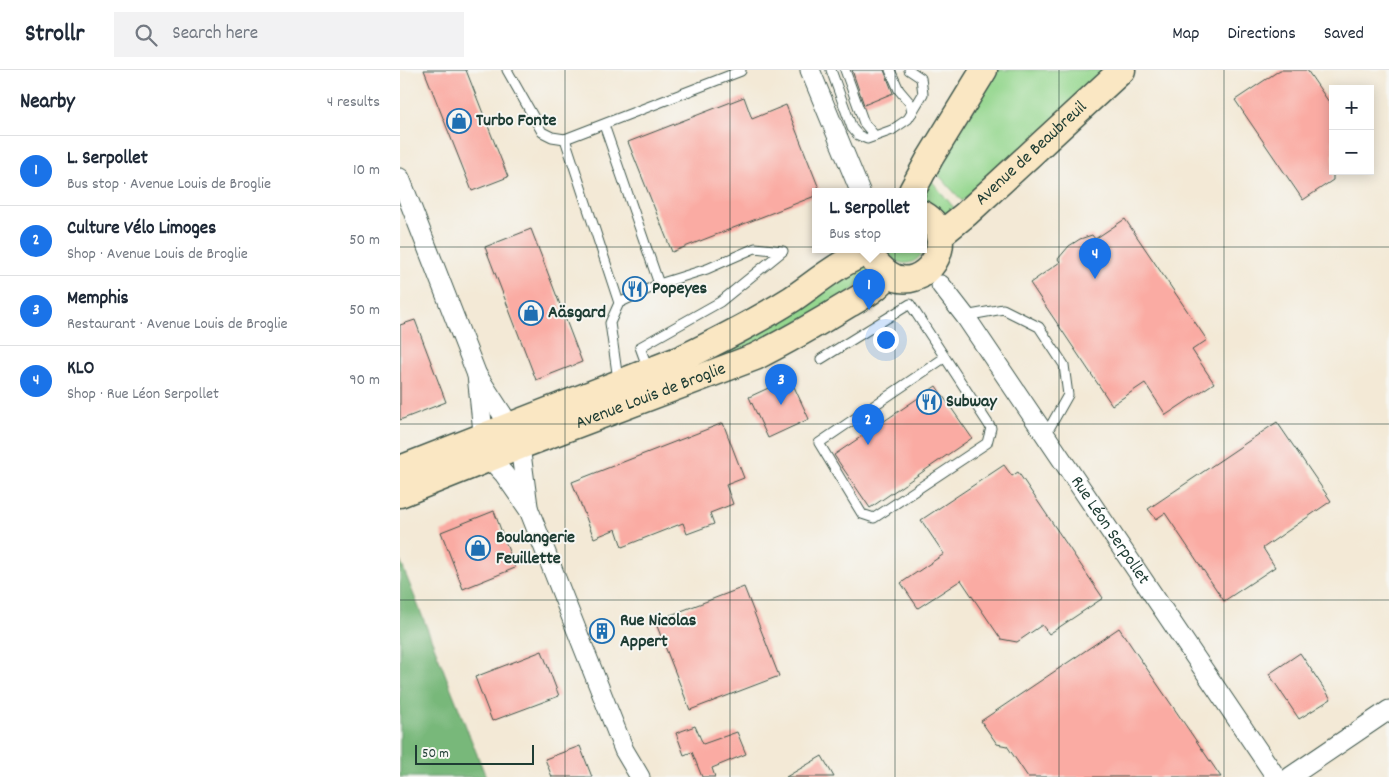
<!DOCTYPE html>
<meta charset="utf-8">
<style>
body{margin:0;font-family:Dekko,sans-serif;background:#f2f2f3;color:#1f2937}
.controls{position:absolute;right:15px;top:15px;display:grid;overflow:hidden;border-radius:0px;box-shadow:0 2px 12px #0003}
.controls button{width:45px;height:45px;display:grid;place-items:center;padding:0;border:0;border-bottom:1px solid #e0e1e3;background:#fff;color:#1f2937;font:25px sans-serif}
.scale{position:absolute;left:15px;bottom:12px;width:119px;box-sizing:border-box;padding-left:5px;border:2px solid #1f3d34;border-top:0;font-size:14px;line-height:18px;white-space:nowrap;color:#1f3d34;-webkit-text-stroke:4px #f6f6f2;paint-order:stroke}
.you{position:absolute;left:485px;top:269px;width:18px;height:18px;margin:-12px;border:4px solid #fff;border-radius:50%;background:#1a73e8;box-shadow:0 0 0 8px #1a73e833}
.badge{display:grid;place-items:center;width:32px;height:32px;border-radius:50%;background:#1a73e8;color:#fff;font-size:16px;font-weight:700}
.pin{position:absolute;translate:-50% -41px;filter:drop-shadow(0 1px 2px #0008)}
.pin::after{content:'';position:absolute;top:26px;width:18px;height:15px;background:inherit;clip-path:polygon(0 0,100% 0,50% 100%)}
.popup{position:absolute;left:412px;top:118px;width:115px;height:65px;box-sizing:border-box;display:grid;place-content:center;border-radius:0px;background:#fff;filter:drop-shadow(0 1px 4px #0005);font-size:16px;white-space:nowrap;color:#747a83}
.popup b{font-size:19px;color:#1f2937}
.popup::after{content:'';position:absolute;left:50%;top:100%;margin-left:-10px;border:10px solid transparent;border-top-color:#fff}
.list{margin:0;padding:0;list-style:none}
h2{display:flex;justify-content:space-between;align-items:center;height:65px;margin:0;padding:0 20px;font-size:21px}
h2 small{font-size:16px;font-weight:400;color:#747a83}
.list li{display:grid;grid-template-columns:32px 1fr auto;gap:15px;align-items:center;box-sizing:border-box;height:70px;padding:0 20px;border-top:1px solid #e0e1e3}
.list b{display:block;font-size:19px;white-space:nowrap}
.list p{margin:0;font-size:16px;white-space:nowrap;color:#747a83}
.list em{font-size:16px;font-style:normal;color:#747a83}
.icon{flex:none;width:28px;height:28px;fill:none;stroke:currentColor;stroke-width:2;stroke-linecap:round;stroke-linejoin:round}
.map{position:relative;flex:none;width:989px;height:707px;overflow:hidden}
header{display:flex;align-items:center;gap:30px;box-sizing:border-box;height:70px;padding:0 25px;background:#fff;border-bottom:1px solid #e0e1e3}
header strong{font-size:24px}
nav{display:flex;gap:28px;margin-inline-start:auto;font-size:18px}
.search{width:350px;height:45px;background:#f2f2f3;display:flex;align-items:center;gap:12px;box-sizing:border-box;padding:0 18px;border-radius:0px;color:#747a83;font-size:19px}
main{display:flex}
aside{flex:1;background:#fff}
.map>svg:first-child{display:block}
.green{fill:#95d78f;stroke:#5a8a62}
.forest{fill:#78b87a;stroke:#4c7a57}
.building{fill:#faaba3}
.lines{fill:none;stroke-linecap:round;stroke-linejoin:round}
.lane-casing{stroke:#3f574c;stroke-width:11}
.street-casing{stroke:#3f574c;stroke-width:21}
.secondary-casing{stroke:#3f574c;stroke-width:29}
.lane{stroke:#fff;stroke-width:9}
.street{stroke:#fff;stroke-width:19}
.secondary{stroke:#fae7c3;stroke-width:26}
.grid{fill:none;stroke:#1f3d34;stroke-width:1;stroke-opacity:0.55}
.labels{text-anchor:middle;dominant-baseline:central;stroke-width:4;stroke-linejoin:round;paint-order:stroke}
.poi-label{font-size:18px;font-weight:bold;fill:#1f3d34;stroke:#f6f6f2;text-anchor:start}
.street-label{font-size:18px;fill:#1f3d34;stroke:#f6f6f2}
</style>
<header>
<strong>Strollr</strong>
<div class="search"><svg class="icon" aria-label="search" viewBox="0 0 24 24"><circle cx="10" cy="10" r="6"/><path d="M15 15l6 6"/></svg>Search here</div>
<nav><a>Map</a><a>Directions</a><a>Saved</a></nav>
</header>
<main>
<aside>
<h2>Nearby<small>4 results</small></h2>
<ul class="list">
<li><span class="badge">1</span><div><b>L. Serpollet</b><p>Bus stop · Avenue Louis de Broglie</p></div><em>10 m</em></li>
<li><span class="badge">2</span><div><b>Culture Vélo Limoges</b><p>Shop · Avenue Louis de Broglie</p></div><em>50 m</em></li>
<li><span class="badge">3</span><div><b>Memphis</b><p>Restaurant · Avenue Louis de Broglie</p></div><em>50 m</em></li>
<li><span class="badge">4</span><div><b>KLO</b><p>Shop · Rue Léon Serpollet</p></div><em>90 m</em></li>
</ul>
</aside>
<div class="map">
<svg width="989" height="707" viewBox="0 0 989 707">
<rect width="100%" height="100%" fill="#f6f6f2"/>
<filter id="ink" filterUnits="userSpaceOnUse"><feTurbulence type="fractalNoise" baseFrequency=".02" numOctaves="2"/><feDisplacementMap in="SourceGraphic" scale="10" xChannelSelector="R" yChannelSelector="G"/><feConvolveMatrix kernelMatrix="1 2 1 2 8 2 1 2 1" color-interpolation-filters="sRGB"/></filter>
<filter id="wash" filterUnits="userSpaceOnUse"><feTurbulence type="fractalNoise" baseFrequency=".0096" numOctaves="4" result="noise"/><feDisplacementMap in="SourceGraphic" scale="20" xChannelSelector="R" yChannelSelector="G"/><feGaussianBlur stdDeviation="1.12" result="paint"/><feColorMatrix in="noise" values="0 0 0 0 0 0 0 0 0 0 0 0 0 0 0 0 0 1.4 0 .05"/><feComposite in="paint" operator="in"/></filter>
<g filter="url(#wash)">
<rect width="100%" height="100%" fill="#f3e9d6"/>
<g class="green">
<path d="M597,0H712L562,131L535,101Z"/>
<path d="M530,109L555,139L543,151L523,133V124Z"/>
<path d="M523,163C533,191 498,206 486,179H523Z"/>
<path d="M463,189L472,204L436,233L287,307L281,296Z"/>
</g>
<path class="forest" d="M0,490L86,707H0Z"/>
<g id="blocks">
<g class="building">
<path d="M24,0H66L108,107L72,121Z"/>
<path d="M452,0H484L493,23L464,35Z"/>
<path d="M880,0H907L933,38V110L903,130L835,30Z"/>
<path d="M344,27L352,49L386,35L420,121H415V126L272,182L228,72Z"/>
<path d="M725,149L807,270L792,280L814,313L766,345L745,313L712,335L630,213L660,192L658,189L669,176L680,169L692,165L695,169Z"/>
<path d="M131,159L182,292L136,310L85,177Z"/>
<path d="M15,250L46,332L0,350V255Z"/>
<path d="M390,308L409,349L368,368L349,327Z"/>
<path d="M536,316L572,368L470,438L434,385Z"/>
<path d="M877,352L931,431L863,478L875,497L824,531L765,443L756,449L748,439Z"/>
<path d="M323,353L344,408L326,415L333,434L310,443L314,454L287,464L283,453L222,477L216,459L194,468L172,412Z"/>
<path d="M604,395L612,406L618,402L703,528L649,564L642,555L617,572L601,569L561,510L518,538L501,513L544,484L521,450Z"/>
<path d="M94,441L115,498L63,519L41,462Z"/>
<path d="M344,517L379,606L290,640L255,551Z"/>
<path d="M719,558L821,707H628L607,676L597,674L581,651Z"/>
<path d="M142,581L159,626L92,651L75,607Z"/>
<path d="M900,583L931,629L899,649L869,604Z"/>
<path d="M295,656L303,674L337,662L346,684L312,698L315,707H302L292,682L284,685L276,663Z"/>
<path d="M180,676L192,707H152L145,689Z"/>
<path d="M422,686L434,707H386Z"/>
</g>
</g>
</g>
<g filter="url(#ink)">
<use href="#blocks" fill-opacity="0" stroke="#3f574c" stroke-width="1"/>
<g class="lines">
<defs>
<g id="lane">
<path d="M107,0L142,62L152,67L165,69L341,1"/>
<path d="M431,0L452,58L458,65L467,69L492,60L508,49L523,24L521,8L509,0"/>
<path d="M445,0L464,53L475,66"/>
<path d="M490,0L499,20L510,33L512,43"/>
<path d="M204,55L259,214"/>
<path d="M165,69L219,233"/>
<path d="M565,246L603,239L639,257L664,295L668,325L646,364"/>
<path d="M421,289L510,234L591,358L587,373L474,448L462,444L419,373L544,288"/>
<path d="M218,310L210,253L219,233L259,214L307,199L355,178L383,181L320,232L240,277L248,299"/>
</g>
<g id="street">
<path d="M410,0L460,121"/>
<path d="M0,108L77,305L110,356L120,376L128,436"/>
<path id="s1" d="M541,215L565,246L876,707"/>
<path d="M77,305L83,362L90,389L104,404L129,440L224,680L240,707"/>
<path d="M890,707L989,640"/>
</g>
<g id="secondary">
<path d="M512,121L530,88L584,0"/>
<path id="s2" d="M539,166L566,144L722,0"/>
<path d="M476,193C480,197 484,201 488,204C524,228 563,167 523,144"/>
<path d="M0,399L283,288C320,270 357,251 392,229C417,212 442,190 471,181"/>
<path id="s3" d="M0,424L120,376L355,287C387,271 418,253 449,234C463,226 479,218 488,204"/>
</g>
</defs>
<use href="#lane" class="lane-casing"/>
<use href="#street" class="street-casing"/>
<use href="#secondary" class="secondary-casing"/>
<use href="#lane" class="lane"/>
<use href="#street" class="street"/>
<use href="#secondary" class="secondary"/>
</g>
</g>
<path class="grid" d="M165,0V707M330,0V707M495,0V707M659,0V707M824,0V707M0,177H989M0,354H989M0,530H989"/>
<defs>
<symbol id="shop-ring" viewBox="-11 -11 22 22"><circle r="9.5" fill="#f6f6f2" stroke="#1f6fb2" stroke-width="1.5"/><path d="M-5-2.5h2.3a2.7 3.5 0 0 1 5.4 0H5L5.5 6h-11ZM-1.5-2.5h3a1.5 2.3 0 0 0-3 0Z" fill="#1f6fb2"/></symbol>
<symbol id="restaurant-ring" viewBox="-11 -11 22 22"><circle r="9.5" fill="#f6f6f2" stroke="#1f6fb2" stroke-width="1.5"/><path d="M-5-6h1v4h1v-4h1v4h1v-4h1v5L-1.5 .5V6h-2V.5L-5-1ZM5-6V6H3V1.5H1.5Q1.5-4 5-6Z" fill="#1f6fb2"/></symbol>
<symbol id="building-ring" viewBox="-11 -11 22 22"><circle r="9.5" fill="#f6f6f2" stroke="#1f6fb2" stroke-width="1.5"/><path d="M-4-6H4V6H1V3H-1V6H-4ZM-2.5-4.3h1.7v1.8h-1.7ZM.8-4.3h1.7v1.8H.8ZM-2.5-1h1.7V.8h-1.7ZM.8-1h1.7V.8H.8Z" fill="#1f6fb2"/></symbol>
</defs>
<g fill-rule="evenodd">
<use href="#shop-ring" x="45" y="37" width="28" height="28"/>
<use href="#restaurant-ring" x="221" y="205" width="28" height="28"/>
<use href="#shop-ring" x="117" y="229" width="28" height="28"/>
<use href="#restaurant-ring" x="515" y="318" width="28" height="28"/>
<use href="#shop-ring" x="64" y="464" width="28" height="28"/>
<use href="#building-ring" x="188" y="547" width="28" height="28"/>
</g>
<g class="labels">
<g class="poi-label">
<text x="76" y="51">Turbo Fonte</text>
<text x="252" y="219">Popeyes</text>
<text x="148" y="243">Aäsgard</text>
<text x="546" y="332">Subway</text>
<text x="96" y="468">Boulangerie<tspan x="96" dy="21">Feuillette</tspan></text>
<text x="220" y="551">Rue Nicolas<tspan x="220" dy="21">Appert</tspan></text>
</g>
<g class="street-label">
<text stroke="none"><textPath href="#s2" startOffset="124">Avenue de Beaubreuil</textPath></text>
<text stroke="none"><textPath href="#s3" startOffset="269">Avenue Louis de Broglie</textPath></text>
<text stroke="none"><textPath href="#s1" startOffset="298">Rue Léon Serpollet</textPath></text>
</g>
</g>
</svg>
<div class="controls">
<button>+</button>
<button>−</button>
</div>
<div class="scale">50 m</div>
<div class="you"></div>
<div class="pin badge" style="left:469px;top:240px">1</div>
<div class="popup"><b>L. Serpollet</b>Bus stop</div>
<div class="pin badge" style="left:468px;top:375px">2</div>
<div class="pin badge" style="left:381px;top:335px">3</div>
<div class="pin badge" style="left:695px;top:209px">4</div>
</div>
</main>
